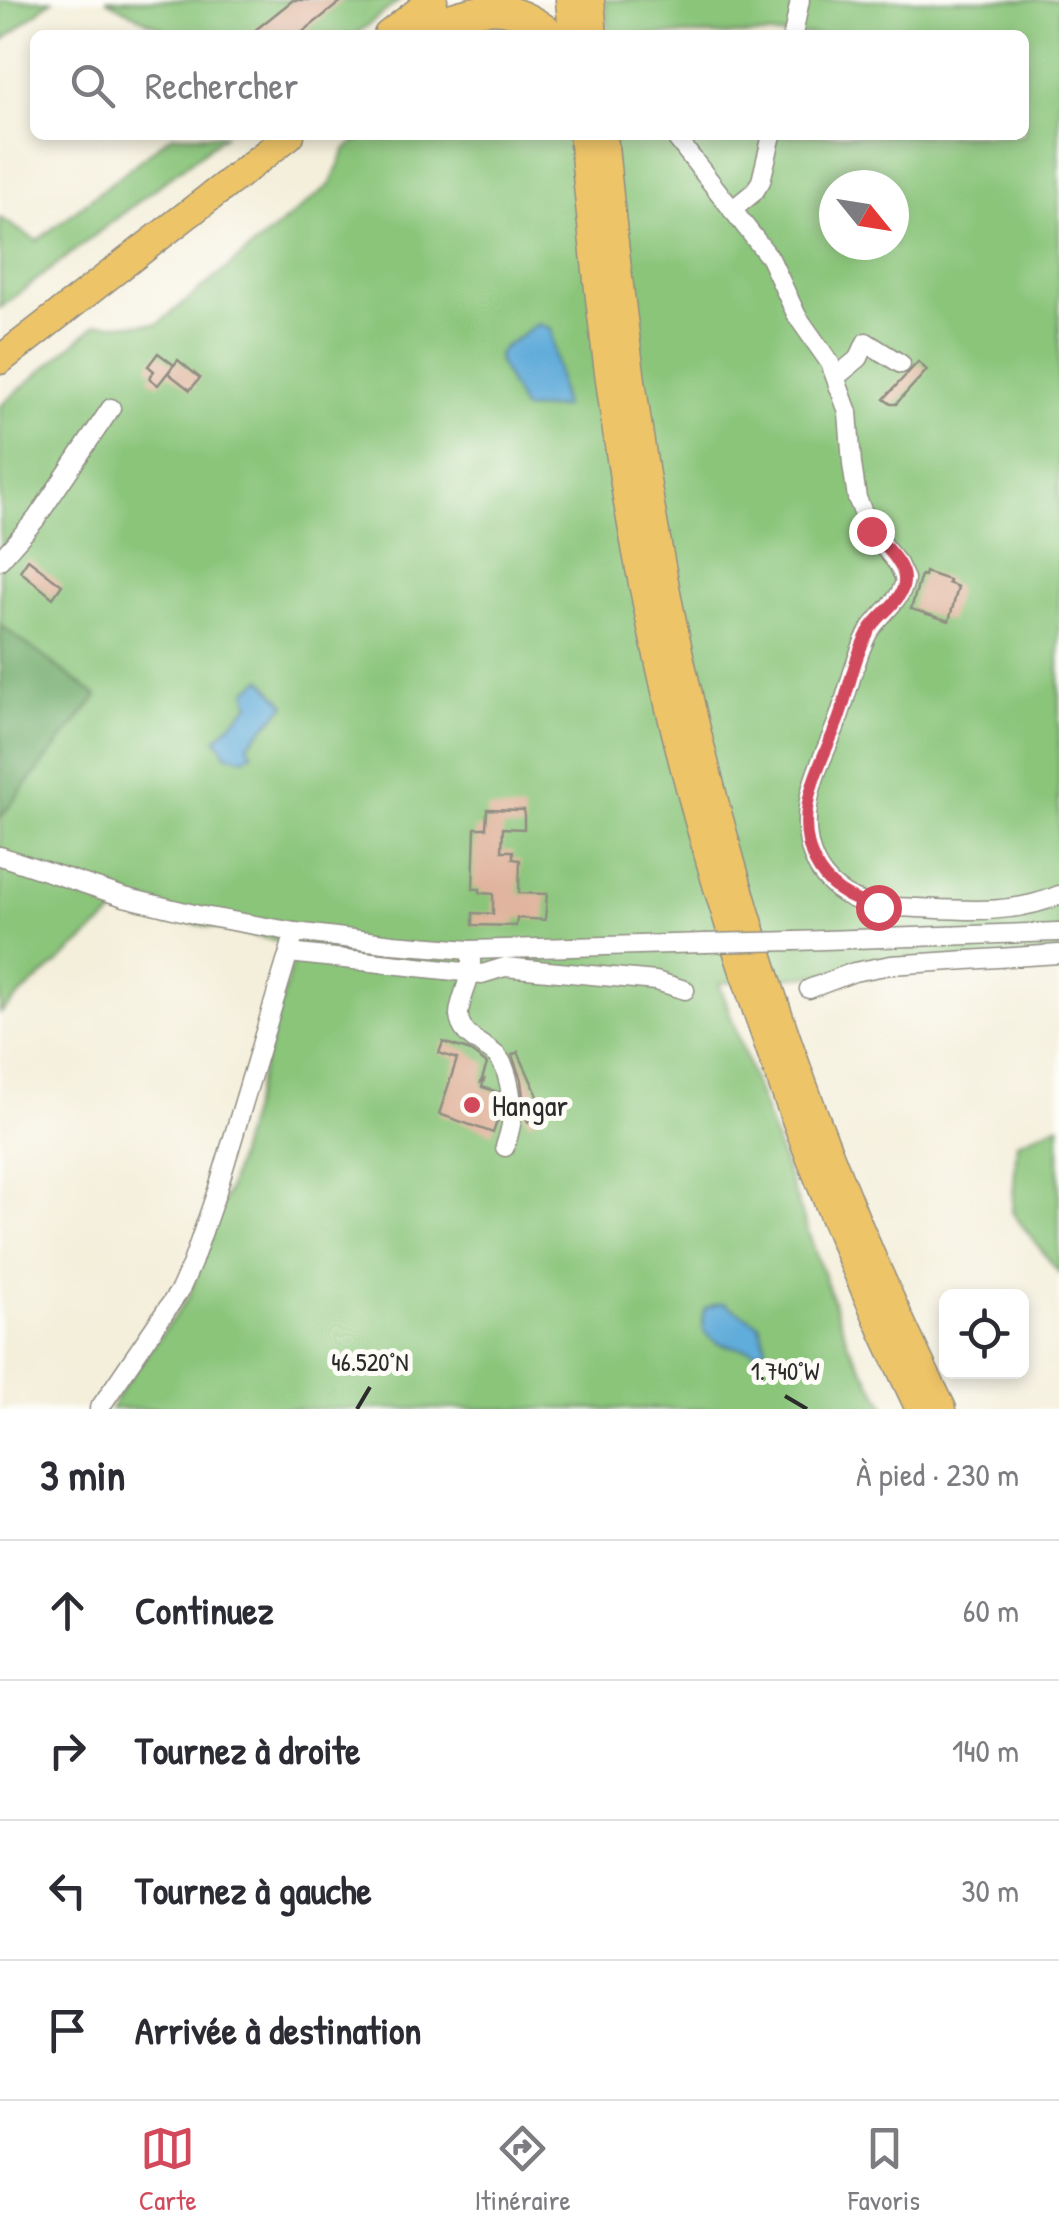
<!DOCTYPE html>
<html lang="fr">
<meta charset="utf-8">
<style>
body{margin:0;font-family:"Patrick Hand",sans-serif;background:#f2f2f3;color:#2b2b33}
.controls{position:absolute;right:30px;bottom:30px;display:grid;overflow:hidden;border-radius:15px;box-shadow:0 5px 15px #0003}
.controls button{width:90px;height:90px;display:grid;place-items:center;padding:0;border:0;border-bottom:2px solid #e1e1e2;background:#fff;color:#2b2b33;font:50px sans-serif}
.compass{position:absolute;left:819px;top:170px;width:90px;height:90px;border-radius:50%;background:#fff;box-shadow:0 5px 15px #0003;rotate:120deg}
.stop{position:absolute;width:30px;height:30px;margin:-22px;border:8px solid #d1495b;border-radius:50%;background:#fff}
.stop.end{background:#d1495b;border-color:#fff;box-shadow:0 2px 10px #0008}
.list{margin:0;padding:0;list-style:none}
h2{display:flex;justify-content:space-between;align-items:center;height:130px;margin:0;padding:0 40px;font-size:42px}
h2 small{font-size:32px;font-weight:400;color:#7c7c81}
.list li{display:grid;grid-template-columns:65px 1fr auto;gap:30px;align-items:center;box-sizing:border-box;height:140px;padding:0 40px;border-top:2px solid #e1e1e2}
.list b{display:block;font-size:38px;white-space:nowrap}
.list em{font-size:32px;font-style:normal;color:#7c7c81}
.icon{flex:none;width:55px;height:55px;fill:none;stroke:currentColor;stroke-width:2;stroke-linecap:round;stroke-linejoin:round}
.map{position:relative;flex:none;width:1059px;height:1409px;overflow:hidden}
.search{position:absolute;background:#fff;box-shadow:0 5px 15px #0003;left:30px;right:30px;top:30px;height:110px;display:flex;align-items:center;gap:25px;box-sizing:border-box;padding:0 35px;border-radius:15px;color:#7c7c81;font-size:38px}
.sheet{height:690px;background:#fff}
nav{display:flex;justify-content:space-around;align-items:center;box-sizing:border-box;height:140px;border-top:2px solid #e1e1e2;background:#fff;font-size:28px;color:#7c7c81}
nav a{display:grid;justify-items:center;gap:5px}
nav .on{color:#d1495b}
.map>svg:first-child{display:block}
.green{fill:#8ac57a;stroke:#5a7852;stroke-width:2.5;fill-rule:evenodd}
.forest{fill:#6faa6a;stroke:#4d6a4a;stroke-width:2.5}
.water{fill:#61acda;stroke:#466c82;stroke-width:2.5}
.building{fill:#e0b49d}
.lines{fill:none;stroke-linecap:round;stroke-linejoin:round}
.minor-casing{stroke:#908d83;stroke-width:21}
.highway-casing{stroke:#908d83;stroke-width:31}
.minor{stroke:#fff;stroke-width:18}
.highway{stroke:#eec469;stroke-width:28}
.minor-bridge-casing{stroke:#908d83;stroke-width:21;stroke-linecap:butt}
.minor-bridge{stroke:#fff;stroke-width:18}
.route{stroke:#d1495b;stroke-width:12}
.ticks{fill:none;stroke:#2b2b2b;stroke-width:4}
.poi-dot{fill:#d1495b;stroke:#fdfcf7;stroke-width:4}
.labels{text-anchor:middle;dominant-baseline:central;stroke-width:10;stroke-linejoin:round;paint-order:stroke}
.poi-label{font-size:30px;fill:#2b2b2b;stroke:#fdfcf7;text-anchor:start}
.ticks-label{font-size:25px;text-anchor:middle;fill:#2b2b2b;stroke:#fdfcf7;stroke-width:10;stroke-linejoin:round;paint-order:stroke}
</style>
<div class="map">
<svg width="1059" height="1409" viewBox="0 0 1059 1409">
<rect width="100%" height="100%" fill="#fdfcf7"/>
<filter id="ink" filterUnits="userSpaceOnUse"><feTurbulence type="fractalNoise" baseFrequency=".01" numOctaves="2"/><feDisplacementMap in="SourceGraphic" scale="20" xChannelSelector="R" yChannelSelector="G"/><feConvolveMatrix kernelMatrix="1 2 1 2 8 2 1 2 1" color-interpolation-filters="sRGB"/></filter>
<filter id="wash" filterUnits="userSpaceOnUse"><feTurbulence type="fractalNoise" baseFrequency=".0048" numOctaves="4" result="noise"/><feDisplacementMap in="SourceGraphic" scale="40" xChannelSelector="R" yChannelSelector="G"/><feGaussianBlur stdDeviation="2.25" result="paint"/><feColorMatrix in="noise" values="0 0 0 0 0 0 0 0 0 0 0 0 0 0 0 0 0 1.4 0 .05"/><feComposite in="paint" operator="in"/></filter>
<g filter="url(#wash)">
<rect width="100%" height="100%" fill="#f4efdb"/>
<g class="green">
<path d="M0,0H52L0,43Z"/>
<path d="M106,0H400L355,35H174Z"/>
<path d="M605,0H1059V956L719,983L849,1346L887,1409H110L127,1381L188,1298L229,1187L297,945L121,908L0,1013V818L96,696L0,628V406L97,324H158L331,184L345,150L364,135H1024V35H609ZM834,185H894V245H834Z"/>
<path d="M172,135H225L0,308V218L37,241Z"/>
<path d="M1059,1125V1273L1012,1212L1017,1142Z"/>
</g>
<path class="forest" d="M0,625L97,696L0,818Z"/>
<g class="water">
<path d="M538,324L551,329L563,407L523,410L499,362L498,355L502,349Z"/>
<path d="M262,679L286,705L248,744L252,753L244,758L227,755L216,739L250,704L246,691Z"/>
<path d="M724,1303L759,1324L766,1346L762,1352C758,1352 721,1344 718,1343C713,1340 709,1335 704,1331C700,1309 703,1307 724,1303Z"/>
</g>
<g id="blocks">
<g class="building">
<path d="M293,0H343L299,35H249Z"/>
<path d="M158,353L174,365L178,360L200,378L190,390L168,373L173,366L158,385L149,378L154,371L148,366Z"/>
<path d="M918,362L927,370L896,404H891L884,399Z"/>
<path d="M28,559L62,585L53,598L20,571Z"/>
<path d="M925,572L949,580L948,583L958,587L949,621L911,609L921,575L924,576Z"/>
<path d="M487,809L524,810V829L503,828L502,851H513V859L520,860L519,893L547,894L545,920L517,918L516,926L473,925V913L493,914V894L480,893V889H473L475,828H486Z"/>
<path d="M443,1042L468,1050L487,1064L481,1082L484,1080L482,1087L498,1092L499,1102L500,1113L493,1133L439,1114L457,1059L439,1053Z"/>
<path d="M518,1052L546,1114L528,1122L525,1114L521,1080L512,1055Z"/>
</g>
</g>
</g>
<g filter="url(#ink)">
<use href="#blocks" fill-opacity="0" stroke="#908d83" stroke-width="2.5"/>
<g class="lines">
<defs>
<g id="minor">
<path d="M793,35L800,0"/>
<path d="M674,135L770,258L797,316L830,363L848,412L852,464L857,498L871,531L898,564L905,579C902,602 877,615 867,635C855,659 849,688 840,714C831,742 814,770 809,800C798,861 831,906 894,907C948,908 1008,918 1059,895"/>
<path d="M732,210L754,192L761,181L772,135"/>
<path d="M836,377L859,358L866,342L901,364"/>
<path d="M0,560L36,519L111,408"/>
<path d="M0,856L124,897L198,915L295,932L393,944L470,950L705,943"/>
<path d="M795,941L1059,932"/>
<path d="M289,953L482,974L505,967L656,981L685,990"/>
<path d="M471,960C472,981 459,999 459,1015C460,1037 483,1043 496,1055C508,1065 513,1100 512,1116C512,1126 508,1137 505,1147"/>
<path d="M809,989L854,972L891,965L1059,954"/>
<path d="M99,1409L180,1290L192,1263L217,1191L295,932"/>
</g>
<g id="highway">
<path d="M570,0L573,35"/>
<path d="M590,0L593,35"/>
<path d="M434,23C484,6 511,0 553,35"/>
<path d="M388,35L433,0"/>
<path d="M583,135C595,258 608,381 628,503C682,817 782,1122 920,1409"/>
<path d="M603,135C621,326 646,517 690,704C746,947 831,1186 942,1409"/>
<path d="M0,360L290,135"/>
</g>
</defs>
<use href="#minor" class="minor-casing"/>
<use href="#highway" class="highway-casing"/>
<use href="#minor" class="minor"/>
<use href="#highway" class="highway"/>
<defs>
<path id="minor-bridge" d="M705,943L795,941"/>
</defs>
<use href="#minor-bridge" class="minor-bridge-casing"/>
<use href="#minor-bridge" class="minor-bridge"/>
</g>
</g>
<g class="lines" filter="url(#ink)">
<path class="route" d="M871,531C882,544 906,564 904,582C903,601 878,615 869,631C854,657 849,690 839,718C831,740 820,761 813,783C794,842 815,893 878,907"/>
</g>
<path class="ticks" d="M785,1396L807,1409M357,1409L370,1387"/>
<circle class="poi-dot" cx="472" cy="1105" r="10"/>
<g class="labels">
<g class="poi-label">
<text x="492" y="1105">Hangar</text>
</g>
</g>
<g class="ticks-label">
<text x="370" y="1371">46.520°N</text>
<text x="785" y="1380">1.740°W</text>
</g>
</svg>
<div class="controls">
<button><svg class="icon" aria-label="locate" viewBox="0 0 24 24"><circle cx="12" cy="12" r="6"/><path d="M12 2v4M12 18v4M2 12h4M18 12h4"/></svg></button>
</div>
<svg class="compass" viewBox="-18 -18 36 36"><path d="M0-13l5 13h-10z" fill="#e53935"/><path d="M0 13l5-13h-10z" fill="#7c7c81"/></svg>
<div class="stop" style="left:878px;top:907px"></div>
<div class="stop end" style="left:871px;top:531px"></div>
<div class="search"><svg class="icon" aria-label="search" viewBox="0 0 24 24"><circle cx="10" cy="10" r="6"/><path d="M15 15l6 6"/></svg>Rechercher</div>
</div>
<section class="sheet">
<h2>3 min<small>À pied · 230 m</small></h2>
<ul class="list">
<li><svg class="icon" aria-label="ahead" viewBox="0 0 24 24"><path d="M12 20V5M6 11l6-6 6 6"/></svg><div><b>Continuez</b></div><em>60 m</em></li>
<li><svg class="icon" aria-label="right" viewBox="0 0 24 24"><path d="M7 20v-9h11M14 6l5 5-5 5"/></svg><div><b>Tournez à droite</b></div><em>140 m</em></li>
<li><svg class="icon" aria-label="left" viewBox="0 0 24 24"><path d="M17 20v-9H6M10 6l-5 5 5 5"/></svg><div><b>Tournez à gauche</b></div><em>30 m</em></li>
<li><svg class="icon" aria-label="arrive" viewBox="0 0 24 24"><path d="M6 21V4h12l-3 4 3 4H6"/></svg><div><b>Arrivée à destination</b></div></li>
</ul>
</section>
<nav>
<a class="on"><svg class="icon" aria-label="map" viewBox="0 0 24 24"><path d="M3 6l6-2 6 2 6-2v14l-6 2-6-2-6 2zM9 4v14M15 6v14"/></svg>Carte</a>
<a><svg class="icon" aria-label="directions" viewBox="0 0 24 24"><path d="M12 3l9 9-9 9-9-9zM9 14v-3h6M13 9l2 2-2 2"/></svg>Itinéraire</a>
<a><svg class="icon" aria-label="saved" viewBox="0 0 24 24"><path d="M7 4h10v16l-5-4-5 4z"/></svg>Favoris</a>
</nav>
